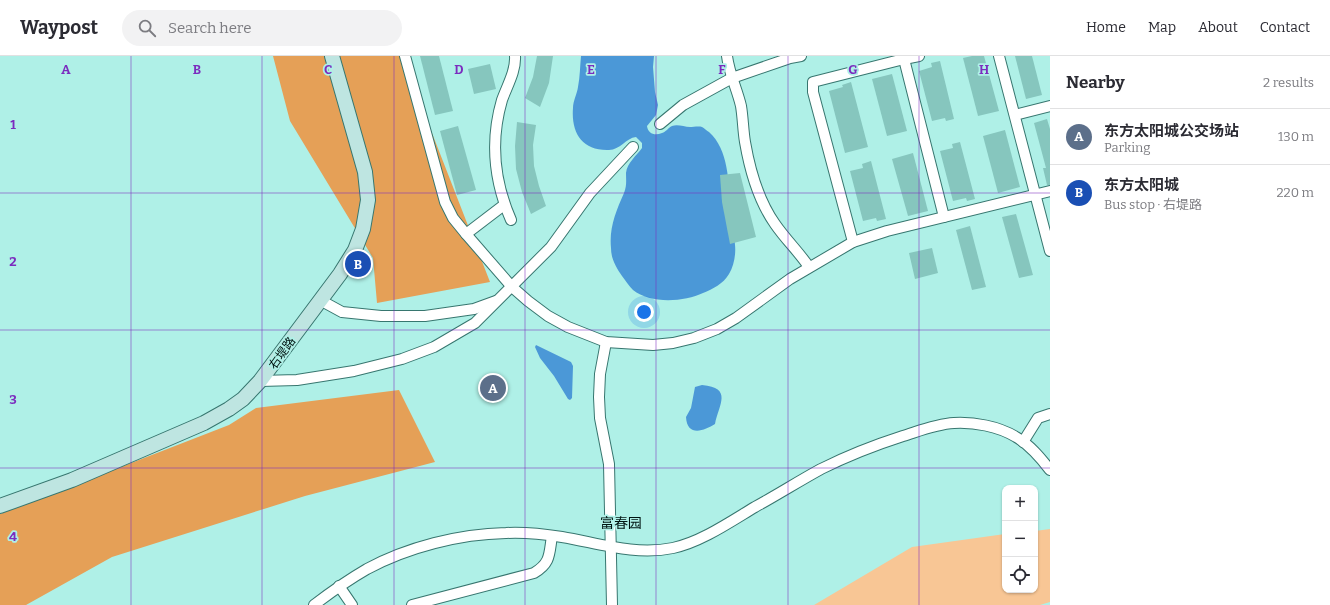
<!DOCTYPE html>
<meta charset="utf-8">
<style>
body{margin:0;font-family:Bitter,"Noto Sans SC",serif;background:#f2f2f3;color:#2b2b33}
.controls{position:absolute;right:12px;bottom:12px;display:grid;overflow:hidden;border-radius:8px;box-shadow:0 1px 3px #0004}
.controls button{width:36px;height:36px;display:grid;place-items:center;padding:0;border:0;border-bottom:1px solid #e1e1e2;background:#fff;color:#2b2b33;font:20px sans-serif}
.you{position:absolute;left:644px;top:256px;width:14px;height:14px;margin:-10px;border:3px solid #fff;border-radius:50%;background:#1a73e8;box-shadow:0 0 0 6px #1a73e833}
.badge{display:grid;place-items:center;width:26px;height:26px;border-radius:50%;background:#be3060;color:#fff;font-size:13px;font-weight:700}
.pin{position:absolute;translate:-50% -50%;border:2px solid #fff;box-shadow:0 1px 4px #0006}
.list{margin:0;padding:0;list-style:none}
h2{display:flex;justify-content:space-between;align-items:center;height:52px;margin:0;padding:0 16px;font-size:17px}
h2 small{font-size:13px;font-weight:400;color:#7c7c81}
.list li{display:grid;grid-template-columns:26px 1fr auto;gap:12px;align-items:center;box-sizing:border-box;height:56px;padding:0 16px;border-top:1px solid #e1e1e2}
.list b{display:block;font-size:15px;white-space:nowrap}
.list p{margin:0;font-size:13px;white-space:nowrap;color:#7c7c81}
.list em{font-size:13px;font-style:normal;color:#7c7c81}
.icon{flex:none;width:22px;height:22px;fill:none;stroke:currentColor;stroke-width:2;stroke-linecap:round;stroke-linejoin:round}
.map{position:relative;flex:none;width:1050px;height:549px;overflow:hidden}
header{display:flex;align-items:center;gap:24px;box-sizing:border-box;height:56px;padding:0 20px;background:#fff;border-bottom:1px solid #e1e1e2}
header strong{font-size:19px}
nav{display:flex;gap:22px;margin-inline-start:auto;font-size:14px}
.search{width:280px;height:36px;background:#f2f2f3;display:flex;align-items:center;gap:10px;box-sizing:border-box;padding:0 14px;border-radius:22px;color:#7c7c81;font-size:15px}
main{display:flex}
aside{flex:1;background:#fff}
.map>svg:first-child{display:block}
.green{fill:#f8c695}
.forest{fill:#e5a057}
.water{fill:#4b98d7}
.building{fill:#86c6be}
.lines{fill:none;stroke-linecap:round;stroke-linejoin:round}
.minor-casing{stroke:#37766f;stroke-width:12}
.secondary-casing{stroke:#37766f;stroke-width:16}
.minor{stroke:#fff;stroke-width:10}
.secondary{stroke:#bee5e1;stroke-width:14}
.grid{fill:none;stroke:#7b2cbf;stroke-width:1;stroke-opacity:0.55}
.labels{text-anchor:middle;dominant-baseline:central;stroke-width:3.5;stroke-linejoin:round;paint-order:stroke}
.street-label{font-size:12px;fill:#001412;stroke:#aff0e7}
.quarter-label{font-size:14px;fill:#001412;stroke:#aff0e7}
.grid-label{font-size:13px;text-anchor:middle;font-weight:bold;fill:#7b2cbf;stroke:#aff0e7;stroke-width:3.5;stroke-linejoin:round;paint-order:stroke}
</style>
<header>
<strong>Waypost</strong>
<div class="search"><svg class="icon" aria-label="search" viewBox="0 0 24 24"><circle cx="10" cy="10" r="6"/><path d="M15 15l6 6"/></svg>Search here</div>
<nav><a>Home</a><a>Map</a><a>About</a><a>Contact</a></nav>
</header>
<main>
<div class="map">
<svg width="1050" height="549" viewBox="0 0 1050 549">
<rect width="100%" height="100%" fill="#aff0e7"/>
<path class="green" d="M1050,473V546L1040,549H814L912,491L1005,478V534H1035V475Z"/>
<g class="forest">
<path d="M273,0H402L490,226L377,247L373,202L290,65Z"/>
<path d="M399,334L435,406L305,440L112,501L26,549H0V458L229,369L256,352Z"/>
</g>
<g class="water">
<path d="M581,0H654L653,11L655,36L658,49L656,59L647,70C648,78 655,80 662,77C666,76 668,72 672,70C678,68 684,71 690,71C693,71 699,70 702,71C704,72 707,75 709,76C729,94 728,126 731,150C732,163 734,176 735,189C736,198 734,210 729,218C723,228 713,233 703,237C684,246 650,248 633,234C629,230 625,224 622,220C616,211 611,203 611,192C609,172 616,155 624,137C627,130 626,124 626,117C627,107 637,99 642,92V87L636,81C626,82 620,94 609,94C582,95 571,77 573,52C573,45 577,38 578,31C580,21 580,10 581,0Z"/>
<path d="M536,289L571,306L573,310L572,342L570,344L568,343L554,320L540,302L535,291Z"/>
<path d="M702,329C733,332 719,348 715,368C704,375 687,381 686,361L691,352L695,331Z"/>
</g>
<g class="building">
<path d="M420,0H439L453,55L435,59Z"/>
<path d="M537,0H553L549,27L540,51L525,42L533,21Z"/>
<path d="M972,0H984L999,55L978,60L963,2Z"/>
<path d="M1015,0H1032L1042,39L1026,43Z"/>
<path d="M940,5L954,63L946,65L945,62L932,65L919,15L932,11L931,7Z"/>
<path d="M490,8L496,33L474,38L468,13Z"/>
<path d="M892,18L907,75L887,80L872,23Z"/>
<path d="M851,26L868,91L845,97L829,35L843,31L842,29Z"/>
<path d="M1047,63L1050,73V129H1047L1043,112H1046L1034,67Z"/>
<path d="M517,66L536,69L533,89L534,110L539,130L546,150L531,158L522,136L516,113L515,90Z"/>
<path d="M458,70L476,134L457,139L440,75Z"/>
<path d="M1005,74L1020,131L998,137L983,80Z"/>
<path d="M960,86L975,143L967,145L966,142L953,145L940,95L953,92L952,88Z"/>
<path d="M913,97L928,155L908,160L892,103Z"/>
<path d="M871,105L886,163L877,165L876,162L863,165L850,115L863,112L862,108Z"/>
<path d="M740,117L756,181L730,188L722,146L720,119Z"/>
<path d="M1016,158L1033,219L1019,222L1002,161Z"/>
<path d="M970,170L986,231L972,234L956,174Z"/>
<path d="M932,192L938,217L915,223L909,197Z"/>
</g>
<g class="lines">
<defs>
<g id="minor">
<path d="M405,0L445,146L453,162L466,178L512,231L528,245L548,260L568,271L606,286L653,289L673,287L694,282L717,273L736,262L790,223L853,186L887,175L1050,135"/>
<path d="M727,0C729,17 737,33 741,50C743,62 743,74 745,86C750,115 758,144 775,168C786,184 799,196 809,211"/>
<path d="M999,0L1050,195"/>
<path d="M904,3L944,161"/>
<path d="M1015,59L1050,50"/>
<path d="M660,68L683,49L732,22L790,2L801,0"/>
<path d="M511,164C494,125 490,85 502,44C507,30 516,15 515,0"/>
<path d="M466,178L504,149"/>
<path d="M853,186L813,36V26L904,3L919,0"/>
<path d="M320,244L342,256L381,260H425L474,253L496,245"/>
<path d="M606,286L600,318L599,341L600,362L609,408L612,549"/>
<path d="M260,325L297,324L354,315L402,303L434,291L475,267L551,191L590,137L633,91"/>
<path d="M1023,386L1038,362L1050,358"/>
<path d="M339,530L352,549"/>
<path d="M314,549C331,536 348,524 367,513C408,491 459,478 506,477C525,476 543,478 562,481C598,487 635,500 673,492C701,486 730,466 755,451C777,439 799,425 821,413C847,400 875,389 903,380C919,375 936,368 954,367C974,366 998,370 1016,381C1030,389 1040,401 1050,414"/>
<path d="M412,549L534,517C551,507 549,498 552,480"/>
</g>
<path id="secondary" d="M0,450L72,424L204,367L229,353L243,343L260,325L340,218L355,194L363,173L368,144L365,116L332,0"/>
</defs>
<use href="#minor" class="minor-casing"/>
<use href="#secondary" class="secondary-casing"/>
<use href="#minor" class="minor"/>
<use href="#secondary" class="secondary"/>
</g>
<path class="grid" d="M131,0V549M262,0V549M394,0V549M525,0V549M656,0V549M788,0V549M919,0V549M0,137H1050M0,274H1050M0,412H1050"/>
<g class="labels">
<g class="street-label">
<text transform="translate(282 297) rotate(-54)">右堤路</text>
</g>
<g class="quarter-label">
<text x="621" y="467">富春园</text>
</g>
</g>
<g class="grid-label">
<text x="66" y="18">A</text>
<text x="197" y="18">B</text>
<text x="328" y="18">C</text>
<text x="459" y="18">D</text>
<text x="591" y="18">E</text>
<text x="722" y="18">F</text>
<text x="853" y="18">G</text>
<text x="984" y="18">H</text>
<text x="13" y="73">1</text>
<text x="13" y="210">2</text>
<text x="13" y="348">3</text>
<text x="13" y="485">4</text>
</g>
</svg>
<div class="controls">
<button>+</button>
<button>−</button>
<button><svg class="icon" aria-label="locate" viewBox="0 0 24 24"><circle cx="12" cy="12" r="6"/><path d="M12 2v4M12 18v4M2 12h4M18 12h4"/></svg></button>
</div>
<div class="you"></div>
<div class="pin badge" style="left:493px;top:332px;background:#5c6f8a">A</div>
<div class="pin badge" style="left:358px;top:208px;background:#1a4fb4">B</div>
</div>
<aside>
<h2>Nearby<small>2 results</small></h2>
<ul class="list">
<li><span class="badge" style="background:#5c6f8a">A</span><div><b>东方太阳城公交场站</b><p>Parking</p></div><em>130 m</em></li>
<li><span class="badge" style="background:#1a4fb4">B</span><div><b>东方太阳城</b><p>Bus stop · 右堤路</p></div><em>220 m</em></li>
</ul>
</aside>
</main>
